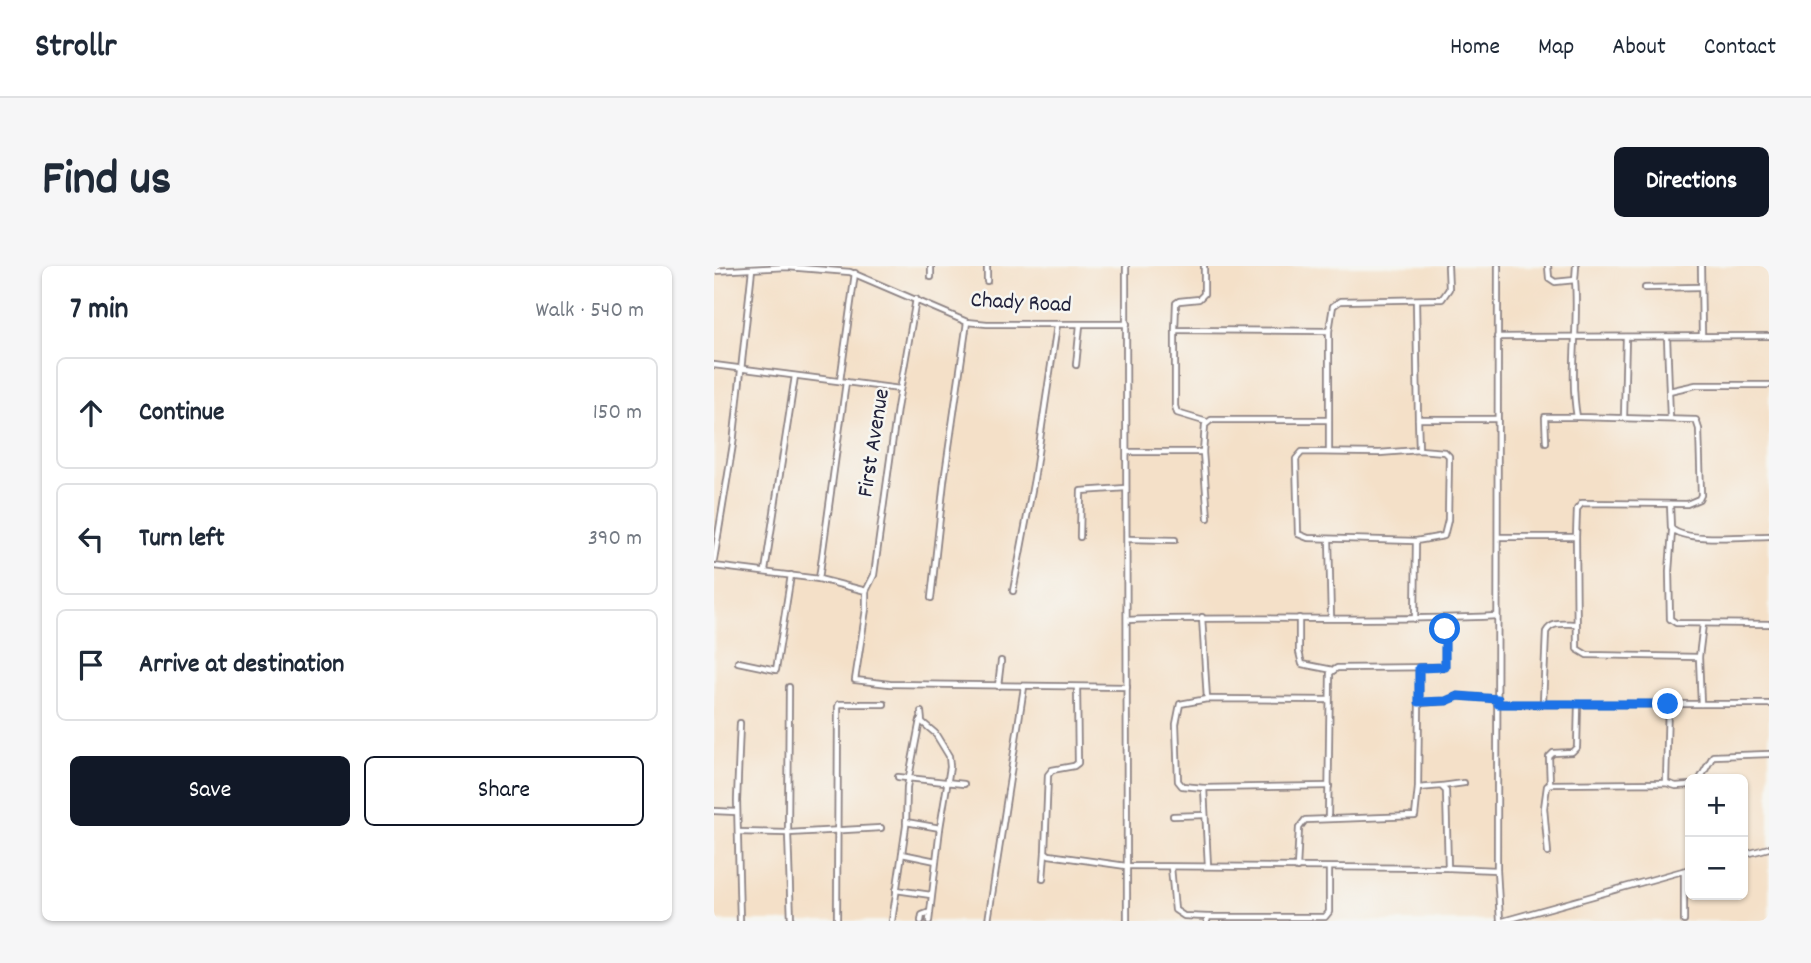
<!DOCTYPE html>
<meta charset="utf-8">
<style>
body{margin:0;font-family:Dekko,sans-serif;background:#f6f6f7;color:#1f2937}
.controls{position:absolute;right:21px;bottom:21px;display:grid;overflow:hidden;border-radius:10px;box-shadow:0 2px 5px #0004}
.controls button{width:63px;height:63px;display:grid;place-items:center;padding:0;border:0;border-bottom:2px solid #e0e1e3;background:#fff;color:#1f2937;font:35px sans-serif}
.stop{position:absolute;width:21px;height:21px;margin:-16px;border:5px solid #1a73e8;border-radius:50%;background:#fff}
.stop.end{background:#1a73e8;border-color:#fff;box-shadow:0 2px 7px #0008}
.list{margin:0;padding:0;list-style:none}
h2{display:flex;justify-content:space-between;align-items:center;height:91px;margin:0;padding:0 28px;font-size:30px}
h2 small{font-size:23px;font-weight:400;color:#747a83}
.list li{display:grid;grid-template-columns:46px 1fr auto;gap:21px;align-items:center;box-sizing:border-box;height:112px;margin:0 14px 14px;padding:0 14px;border:2px solid #e0e1e3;border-radius:10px}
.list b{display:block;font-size:26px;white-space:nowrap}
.list em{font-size:23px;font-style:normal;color:#747a83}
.actions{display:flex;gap:14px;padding:21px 28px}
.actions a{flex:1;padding:16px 0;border:2px solid #111827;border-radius:10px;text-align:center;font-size:24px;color:#111827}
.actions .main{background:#111827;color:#fff}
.icon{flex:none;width:38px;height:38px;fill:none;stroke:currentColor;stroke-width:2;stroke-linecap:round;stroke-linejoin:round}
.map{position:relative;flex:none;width:1055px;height:655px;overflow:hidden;border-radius:10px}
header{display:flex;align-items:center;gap:42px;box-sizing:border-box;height:98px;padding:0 35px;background:#fff;border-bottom:2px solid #e0e1e3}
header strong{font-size:33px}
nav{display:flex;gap:38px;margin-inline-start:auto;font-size:24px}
.intro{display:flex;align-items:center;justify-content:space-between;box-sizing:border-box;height:168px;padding:0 42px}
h1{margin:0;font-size:49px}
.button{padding:18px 32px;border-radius:10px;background:#111827;color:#fff;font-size:24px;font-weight:700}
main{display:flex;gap:42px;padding:0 42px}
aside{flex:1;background:#fff;border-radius:10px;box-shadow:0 2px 5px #0004}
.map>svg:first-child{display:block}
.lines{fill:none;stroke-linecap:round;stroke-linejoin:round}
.minor-casing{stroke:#8b8182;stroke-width:8}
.minor{stroke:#fff;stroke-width:4.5}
.route{stroke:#1a73e8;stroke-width:9}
.labels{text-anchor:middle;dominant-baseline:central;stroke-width:5;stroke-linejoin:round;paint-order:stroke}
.street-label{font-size:23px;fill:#22223b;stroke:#f6f6f2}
</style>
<header>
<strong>Strollr</strong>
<nav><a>Home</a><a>Map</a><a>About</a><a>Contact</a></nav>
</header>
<div class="intro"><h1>Find us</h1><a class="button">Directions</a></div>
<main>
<aside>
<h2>7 min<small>Walk · 540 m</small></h2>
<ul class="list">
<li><svg class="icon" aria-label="ahead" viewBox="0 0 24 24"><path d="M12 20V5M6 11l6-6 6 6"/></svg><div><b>Continue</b></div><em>150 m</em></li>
<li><svg class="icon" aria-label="left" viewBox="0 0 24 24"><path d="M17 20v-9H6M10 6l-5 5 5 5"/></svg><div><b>Turn left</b></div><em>390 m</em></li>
<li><svg class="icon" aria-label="arrive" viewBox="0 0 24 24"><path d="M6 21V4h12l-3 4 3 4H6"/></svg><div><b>Arrive at destination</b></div></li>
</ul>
<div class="actions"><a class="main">Save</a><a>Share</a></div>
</aside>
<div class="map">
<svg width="1055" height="655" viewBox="0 0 1055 655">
<rect width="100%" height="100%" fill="#f6f6f2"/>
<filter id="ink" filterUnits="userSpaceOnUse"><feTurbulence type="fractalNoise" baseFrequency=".0143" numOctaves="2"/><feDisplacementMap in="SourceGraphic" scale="14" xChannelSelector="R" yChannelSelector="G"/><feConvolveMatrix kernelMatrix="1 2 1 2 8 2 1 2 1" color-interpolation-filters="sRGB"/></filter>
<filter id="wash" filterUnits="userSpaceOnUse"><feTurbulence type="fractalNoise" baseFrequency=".00686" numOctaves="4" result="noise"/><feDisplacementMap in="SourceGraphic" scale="28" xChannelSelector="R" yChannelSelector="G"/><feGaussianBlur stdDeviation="1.57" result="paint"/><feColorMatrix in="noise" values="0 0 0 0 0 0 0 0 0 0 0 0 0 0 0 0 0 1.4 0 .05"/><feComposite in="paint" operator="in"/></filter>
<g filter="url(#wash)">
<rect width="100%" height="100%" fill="#f4e0c8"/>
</g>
<g filter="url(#ink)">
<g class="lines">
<defs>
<g id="minor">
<path d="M217,0V11"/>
<path d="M412,0L413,655"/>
<path d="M490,0V28L485,33L465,35L462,37L461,64L615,65"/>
<path d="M784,0L783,604L786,655"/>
<path d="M834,0L835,12L841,16L861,14L862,0"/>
<path d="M987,0L988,70"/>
<path d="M0,5L73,1L136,6L253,56L273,58H413"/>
<path d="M861,14C865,59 855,106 863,151L982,154L985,163L987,229L985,233L973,238L868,237L863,243L862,271"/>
<path d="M273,15V0"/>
<path d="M931,22L986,21"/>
<path d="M202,33L183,142L160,309L152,325V343L141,414L176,418L413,421"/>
<path d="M702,34L704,153"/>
<path d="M461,64V140L463,147L493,156"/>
<path d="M783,71L1055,70"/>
<path d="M953,71L956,152"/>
<path d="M0,99L186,123"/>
<path d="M362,99L366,59"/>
<path d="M126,115L141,7"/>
<path d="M955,125L982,119H1055"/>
<path d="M910,152L912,71"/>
<path d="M832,176L831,151H863"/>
<path d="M705,184L731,186L735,190L734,254L730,270L702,275L594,272L584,268L582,193L588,186L665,187Z"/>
<path d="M705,184L704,153H783"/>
<path d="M615,185V65L619,40L626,35L728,33L735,23L734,0"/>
<path d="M414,186H489L494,252"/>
<path d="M489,186L491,159L497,154H615"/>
<path d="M956,238L957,262C970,277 1034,270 1055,270"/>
<path d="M958,265L955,305L956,353L962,357L1055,358"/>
<path d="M366,271L367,225L412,222"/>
<path d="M785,271H862L863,383L873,389L985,391L987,438"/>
<path d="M414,273L461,274"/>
<path d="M615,273L617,352"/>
<path d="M0,294L19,178L38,3"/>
<path d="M0,300L105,313L152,325"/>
<path d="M51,305L81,110"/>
<path d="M105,313L132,116"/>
<path d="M299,325L320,213L343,59"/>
<path d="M217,332L230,215L253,56"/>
<path d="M488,351L493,433"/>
<path d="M585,352V386L588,398L619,404"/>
<path d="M701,353L702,275"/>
<path d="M413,354C537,350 660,356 783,350"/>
<path d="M985,391L989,358"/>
<path d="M24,396L62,404L77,309"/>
<path d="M284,420L287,395"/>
<path d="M75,421L74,567L77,655"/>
<path d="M363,421L364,497L360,500L338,504L334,509L331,586L335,589L412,600L734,602L783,604"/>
<path d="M705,437V402"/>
<path d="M829,437L832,366C838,355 850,358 861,358"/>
<path d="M784,438H1055"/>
<path d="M207,446L208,456L221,467L235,490L236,501L226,562L215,655"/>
<path d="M184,511L250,518"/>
<path d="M986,513L999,490L1055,488"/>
<path d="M952,517L954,438"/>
<path d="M836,518L952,517L962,520L976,519"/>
<path d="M728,520L750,517"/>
<path d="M490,522L468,520L464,515L462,458L466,438L493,433L615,434"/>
<path d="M704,522L727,520L732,525L734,602"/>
<path d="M0,545L23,546"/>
<path d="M459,550L491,549"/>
<path d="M614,552L616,407L623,402L731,401V363"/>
<path d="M192,556L226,562"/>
<path d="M24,566L74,567L167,562"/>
<path d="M834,587L830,542L833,520L836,518L835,491L839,487L858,486L863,481L864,438"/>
<path d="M188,588L222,595"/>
<path d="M1029,589L1055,582"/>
<path d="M494,600L490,522L615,520"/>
<path d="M457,601L461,644L470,650L494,651"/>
<path d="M583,602L585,562L591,554L701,550L704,522L705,437L732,435L744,430L784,433"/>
<path d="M970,605V655"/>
<path d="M329,613L331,586"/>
<path d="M182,624L217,629"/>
<path d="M26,655L23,535L26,457"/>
<path d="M123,655L124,441L125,438H170"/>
<path d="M178,655L192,560L193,521L206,454"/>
<path d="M207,655L208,649L216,646"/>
<path d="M274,655L310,421"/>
<path d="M493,655L494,651H611L615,646V602"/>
<path d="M789,655L976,603"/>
</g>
</defs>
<use href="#minor" class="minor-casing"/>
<use href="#minor" class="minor"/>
</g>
</g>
<g class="lines" filter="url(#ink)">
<path class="route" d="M731,363V401L705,402V436L732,435L744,430L784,433V438H954"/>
</g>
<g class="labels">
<g class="street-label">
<text transform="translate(307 38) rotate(3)">Chady Road</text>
<text transform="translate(161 177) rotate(-81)">First Avenue</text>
</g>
</g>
</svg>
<div class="controls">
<button>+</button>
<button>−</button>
</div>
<div class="stop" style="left:731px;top:363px"></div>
<div class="stop end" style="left:954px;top:438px"></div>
</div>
</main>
